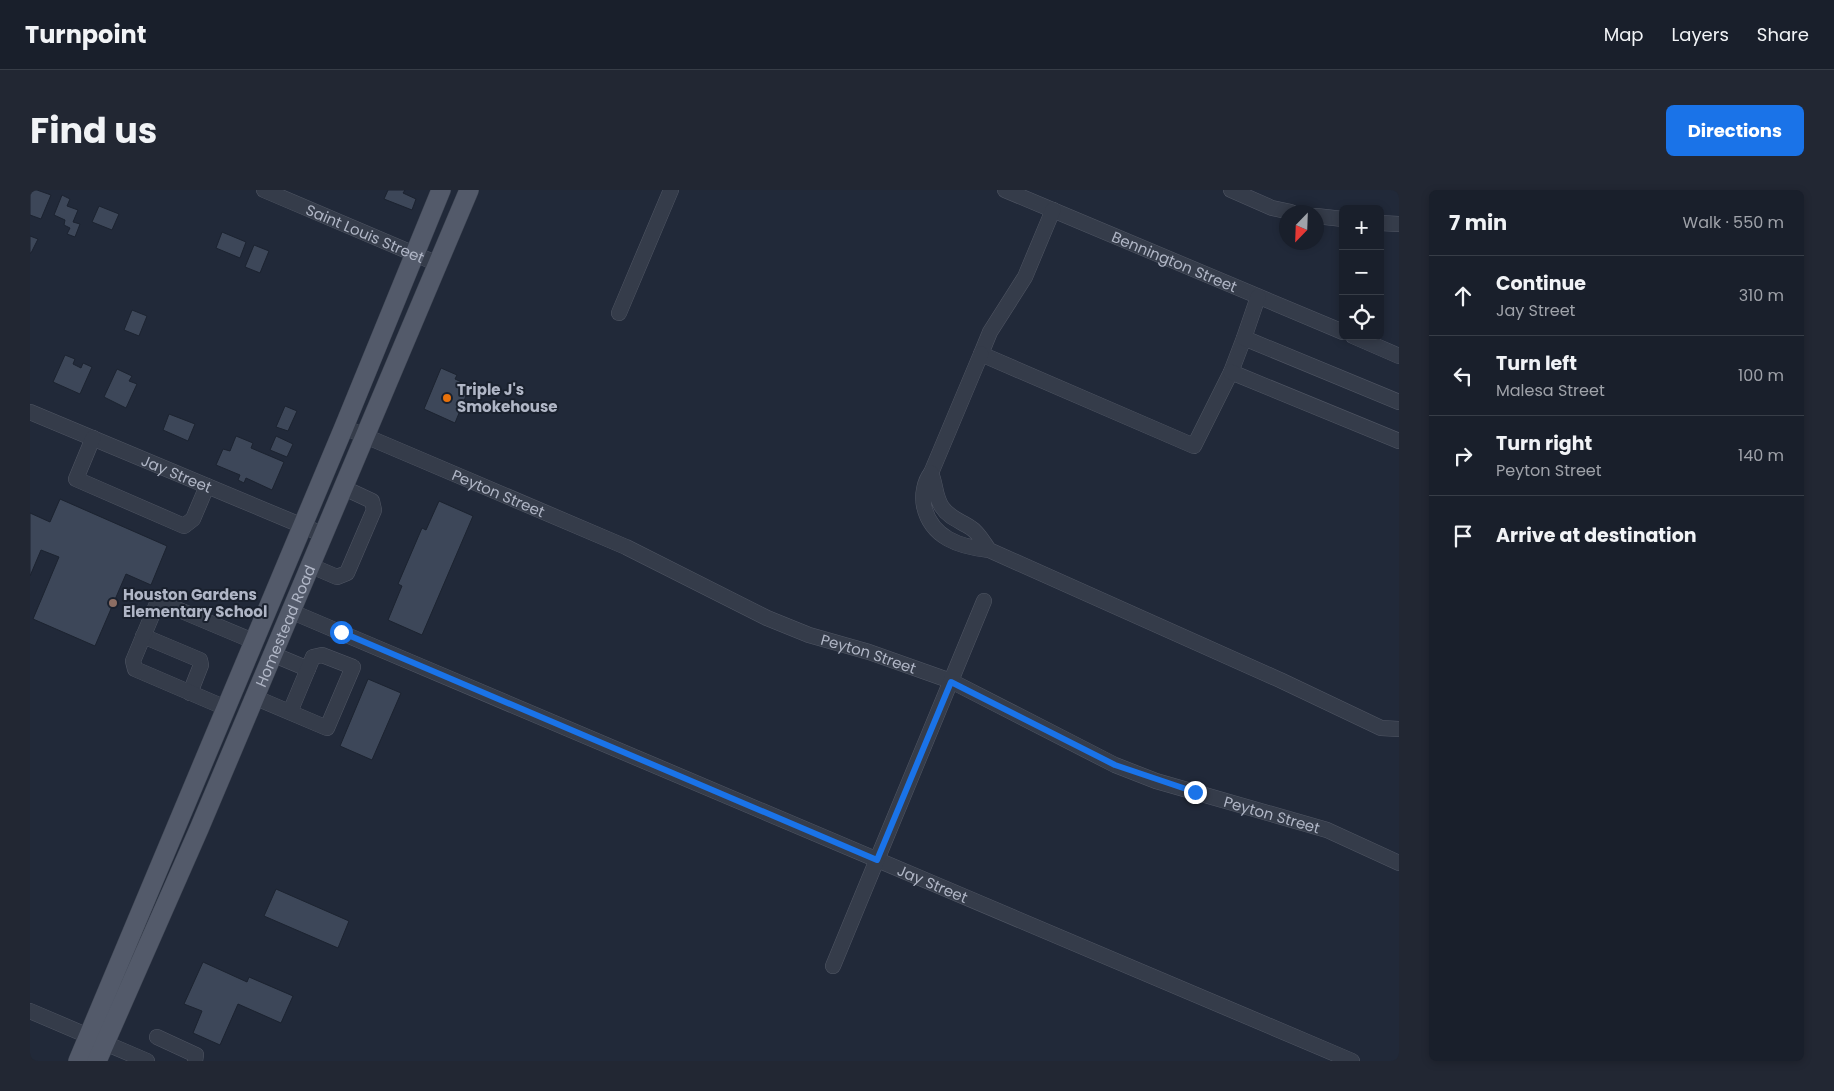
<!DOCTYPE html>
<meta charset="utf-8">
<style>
body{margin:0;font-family:Poppins,sans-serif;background:#222733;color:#f1f3f6}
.controls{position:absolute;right:15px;top:15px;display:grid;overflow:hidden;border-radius:8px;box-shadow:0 2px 8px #0003}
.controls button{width:45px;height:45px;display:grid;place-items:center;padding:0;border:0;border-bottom:1px solid #373d47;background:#191f2b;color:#f1f3f6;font:25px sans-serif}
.compass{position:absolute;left:1249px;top:15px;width:45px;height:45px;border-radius:50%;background:#191f2b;box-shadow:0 2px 8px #0003;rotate:203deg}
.stop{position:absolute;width:15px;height:15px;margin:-11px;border:4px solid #1a73e8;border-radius:50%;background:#fff}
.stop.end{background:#1a73e8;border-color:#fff;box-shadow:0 1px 5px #0008}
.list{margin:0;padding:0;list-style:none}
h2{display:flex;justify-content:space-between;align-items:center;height:65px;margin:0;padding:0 20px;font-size:21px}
h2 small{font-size:16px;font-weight:400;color:#9fa2a9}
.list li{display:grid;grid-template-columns:32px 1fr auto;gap:15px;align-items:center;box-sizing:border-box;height:80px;padding:0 20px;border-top:1px solid #373d47}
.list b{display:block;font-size:19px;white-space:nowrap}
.list p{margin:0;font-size:16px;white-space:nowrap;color:#9fa2a9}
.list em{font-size:16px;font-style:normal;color:#9fa2a9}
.icon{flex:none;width:28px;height:28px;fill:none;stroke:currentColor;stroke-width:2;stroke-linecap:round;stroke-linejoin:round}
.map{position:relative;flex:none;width:1369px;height:871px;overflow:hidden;border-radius:8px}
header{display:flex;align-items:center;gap:30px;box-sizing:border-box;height:70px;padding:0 25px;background:#191f2b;border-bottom:1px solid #373d47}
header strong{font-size:24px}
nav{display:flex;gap:28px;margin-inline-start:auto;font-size:18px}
.intro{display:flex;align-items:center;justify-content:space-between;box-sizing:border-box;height:120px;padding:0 30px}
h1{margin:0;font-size:35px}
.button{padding:12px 22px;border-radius:8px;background:#1a73e8;color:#fff;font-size:18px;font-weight:700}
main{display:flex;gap:30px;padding:0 30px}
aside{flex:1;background:#191f2b;border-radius:8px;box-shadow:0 2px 8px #0003}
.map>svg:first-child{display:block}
.building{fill:#3d4759;stroke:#1c2330}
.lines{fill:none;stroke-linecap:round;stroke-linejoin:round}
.minor-casing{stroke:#505664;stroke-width:16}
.major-casing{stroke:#3e4553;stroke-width:20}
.minor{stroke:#353c4a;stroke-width:15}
.major{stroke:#535a6a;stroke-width:19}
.route{stroke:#1a73e8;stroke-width:6}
.food-dot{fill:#e8710a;stroke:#1a212e;stroke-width:2}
.education-dot{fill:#8d6e63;stroke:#1a212e;stroke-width:2}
.labels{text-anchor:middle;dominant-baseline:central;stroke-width:4;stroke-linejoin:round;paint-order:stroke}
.street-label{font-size:15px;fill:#b0b6c6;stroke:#1a212e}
.poi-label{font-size:15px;font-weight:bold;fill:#b0b6c6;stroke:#1a212e;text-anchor:start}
</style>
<header>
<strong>Turnpoint</strong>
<nav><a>Map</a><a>Layers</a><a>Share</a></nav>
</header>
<div class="intro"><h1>Find us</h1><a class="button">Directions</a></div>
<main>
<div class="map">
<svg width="1369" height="871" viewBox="0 0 1369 871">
<rect width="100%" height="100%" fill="#212939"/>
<g class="building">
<path d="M0,0H7L21,5L11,29L0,25Z"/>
<path d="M358,0H375L373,3L386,9L382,20L354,9Z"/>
<path d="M32,5L40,9L37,16L48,20L43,32L50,34L45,47L37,44L40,38L34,35L35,30L24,25Z"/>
<path d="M69,16L89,24L82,40L62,32Z"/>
<path d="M192,42L216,52L210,68L186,58Z"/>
<path d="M0,46L8,49L1,63H0Z"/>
<path d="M224,55L239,61L230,83L215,77Z"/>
<path d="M102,120L117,126L109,146L94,140Z"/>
<path d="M35,165L45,169L43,174L51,178L53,173L62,177L50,204L23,192Z"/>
<path d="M411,178L427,185L425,189L440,196L425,233L394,219Z"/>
<path d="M87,179L102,186L99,191L107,194L96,218L74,207Z"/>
<path d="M255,216L267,221L258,241L246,237Z"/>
<path d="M139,224L165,234L158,251L133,240Z"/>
<path d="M206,246L223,253L221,258L254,272L242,300L216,288L214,293L208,290L210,285L186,275L193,259L200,261Z"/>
<path d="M246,246L263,254L257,267L240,260Z"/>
<path d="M30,309L137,356L121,395L96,384L65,456L3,429L29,367L11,360L0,386V323L20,332Z"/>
<path d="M409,311L443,326L392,445L358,430L372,396L368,394L392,338L396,340Z"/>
<path d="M338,489L371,503L342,570L310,556Z"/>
<path d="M246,699L319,731L308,758L234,726Z"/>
<path d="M173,772L217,792L219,787L263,806L251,833L208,814L190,855L163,843L172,821L154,814Z"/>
</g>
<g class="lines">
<defs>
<g id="minor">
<path id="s1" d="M234,0L408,74"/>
<path id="s2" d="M975,0L1313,142"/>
<path d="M1201,0L1242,18L1261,22"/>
<path d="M1023,20L995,87L960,142L951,164L1164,256L1201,182L1214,148"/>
<path d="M1286,26L1313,29"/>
<path d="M1350,33L1369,34"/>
<path d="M1228,107L1214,148L1369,212"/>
<path d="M589,123L641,0"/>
<path d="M1323,146L1369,166"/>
<path d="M1201,182L1369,251"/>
<path id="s3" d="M0,222L292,344"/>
<path id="s4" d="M314,237L596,357L737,428L779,445L839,462L921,491L1085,575L1126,591L1297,640L1369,673"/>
<path d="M63,248L46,289L154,336L163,329L177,296"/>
<path d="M901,283L951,164"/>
<path d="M959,360C954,353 948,342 941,338C931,331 919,328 912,317C905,307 906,295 901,283C894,292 892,305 894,316C901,348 930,357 959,360L1250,490L1351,538L1369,539"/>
<path d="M279,375L307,387L317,383L344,320L342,311L312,297"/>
<path id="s5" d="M260,421L1322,871"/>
<path d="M113,446L170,470L171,475L160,503"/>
<path d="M242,464L278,479"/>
<path d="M224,507L297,538L323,477L292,465L283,467L260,522"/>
<path d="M196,518L105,479L103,471L128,411L223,451"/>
<path d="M803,776L954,411"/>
<path d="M0,821L117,871"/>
<path d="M127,847L166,865L165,871"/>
</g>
<g id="major">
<path d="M48,871L314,237L411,0"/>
<path id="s6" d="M67,871L169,639L439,0"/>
</g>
</defs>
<use href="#minor" class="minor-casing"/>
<use href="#major" class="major-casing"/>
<use href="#minor" class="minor"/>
<use href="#major" class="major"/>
</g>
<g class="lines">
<path class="route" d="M311,442L847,670L921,492L1085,575L1165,602"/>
</g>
<circle class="food-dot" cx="417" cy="208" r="5"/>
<circle class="education-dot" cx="83" cy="413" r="5"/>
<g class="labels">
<g class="street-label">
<text stroke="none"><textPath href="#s1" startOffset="110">Saint Louis Street</textPath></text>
<text stroke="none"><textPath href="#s2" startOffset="184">Bennington Street</textPath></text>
<text stroke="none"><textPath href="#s3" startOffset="159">Jay Street</textPath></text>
<text stroke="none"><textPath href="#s4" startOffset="168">Peyton Street</textPath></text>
<text stroke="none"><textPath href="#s6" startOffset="474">Homestead Road</textPath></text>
<text stroke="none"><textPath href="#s4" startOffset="572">Peyton Street</textPath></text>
<text stroke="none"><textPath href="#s4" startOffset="1008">Peyton Street</textPath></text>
<text stroke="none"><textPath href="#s5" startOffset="698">Jay Street</textPath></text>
</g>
<g class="poi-label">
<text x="427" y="199">Triple J's<tspan x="427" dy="17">Smokehouse</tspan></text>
<text x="93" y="404">Houston Gardens<tspan x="93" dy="17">Elementary School</tspan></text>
</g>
</g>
</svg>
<div class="controls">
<button>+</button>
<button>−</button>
<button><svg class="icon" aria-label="locate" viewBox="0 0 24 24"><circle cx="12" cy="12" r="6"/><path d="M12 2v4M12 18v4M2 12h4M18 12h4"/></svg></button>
</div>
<svg class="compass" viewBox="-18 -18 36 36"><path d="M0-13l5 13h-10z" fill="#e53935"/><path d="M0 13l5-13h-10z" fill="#9fa2a9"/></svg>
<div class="stop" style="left:311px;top:442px"></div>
<div class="stop end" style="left:1165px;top:602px"></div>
</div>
<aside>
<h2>7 min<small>Walk · 550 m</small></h2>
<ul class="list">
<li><svg class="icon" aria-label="ahead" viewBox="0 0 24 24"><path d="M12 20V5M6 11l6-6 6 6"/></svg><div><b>Continue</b><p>Jay Street</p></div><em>310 m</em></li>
<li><svg class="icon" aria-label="left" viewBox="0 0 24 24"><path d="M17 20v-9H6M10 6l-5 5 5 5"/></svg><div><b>Turn left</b><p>Malesa Street</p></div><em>100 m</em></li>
<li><svg class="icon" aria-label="right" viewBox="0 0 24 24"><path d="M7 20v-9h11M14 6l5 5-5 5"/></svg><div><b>Turn right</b><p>Peyton Street</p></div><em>140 m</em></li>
<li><svg class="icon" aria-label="arrive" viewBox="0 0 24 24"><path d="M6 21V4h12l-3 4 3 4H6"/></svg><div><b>Arrive at destination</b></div></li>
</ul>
</aside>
</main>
